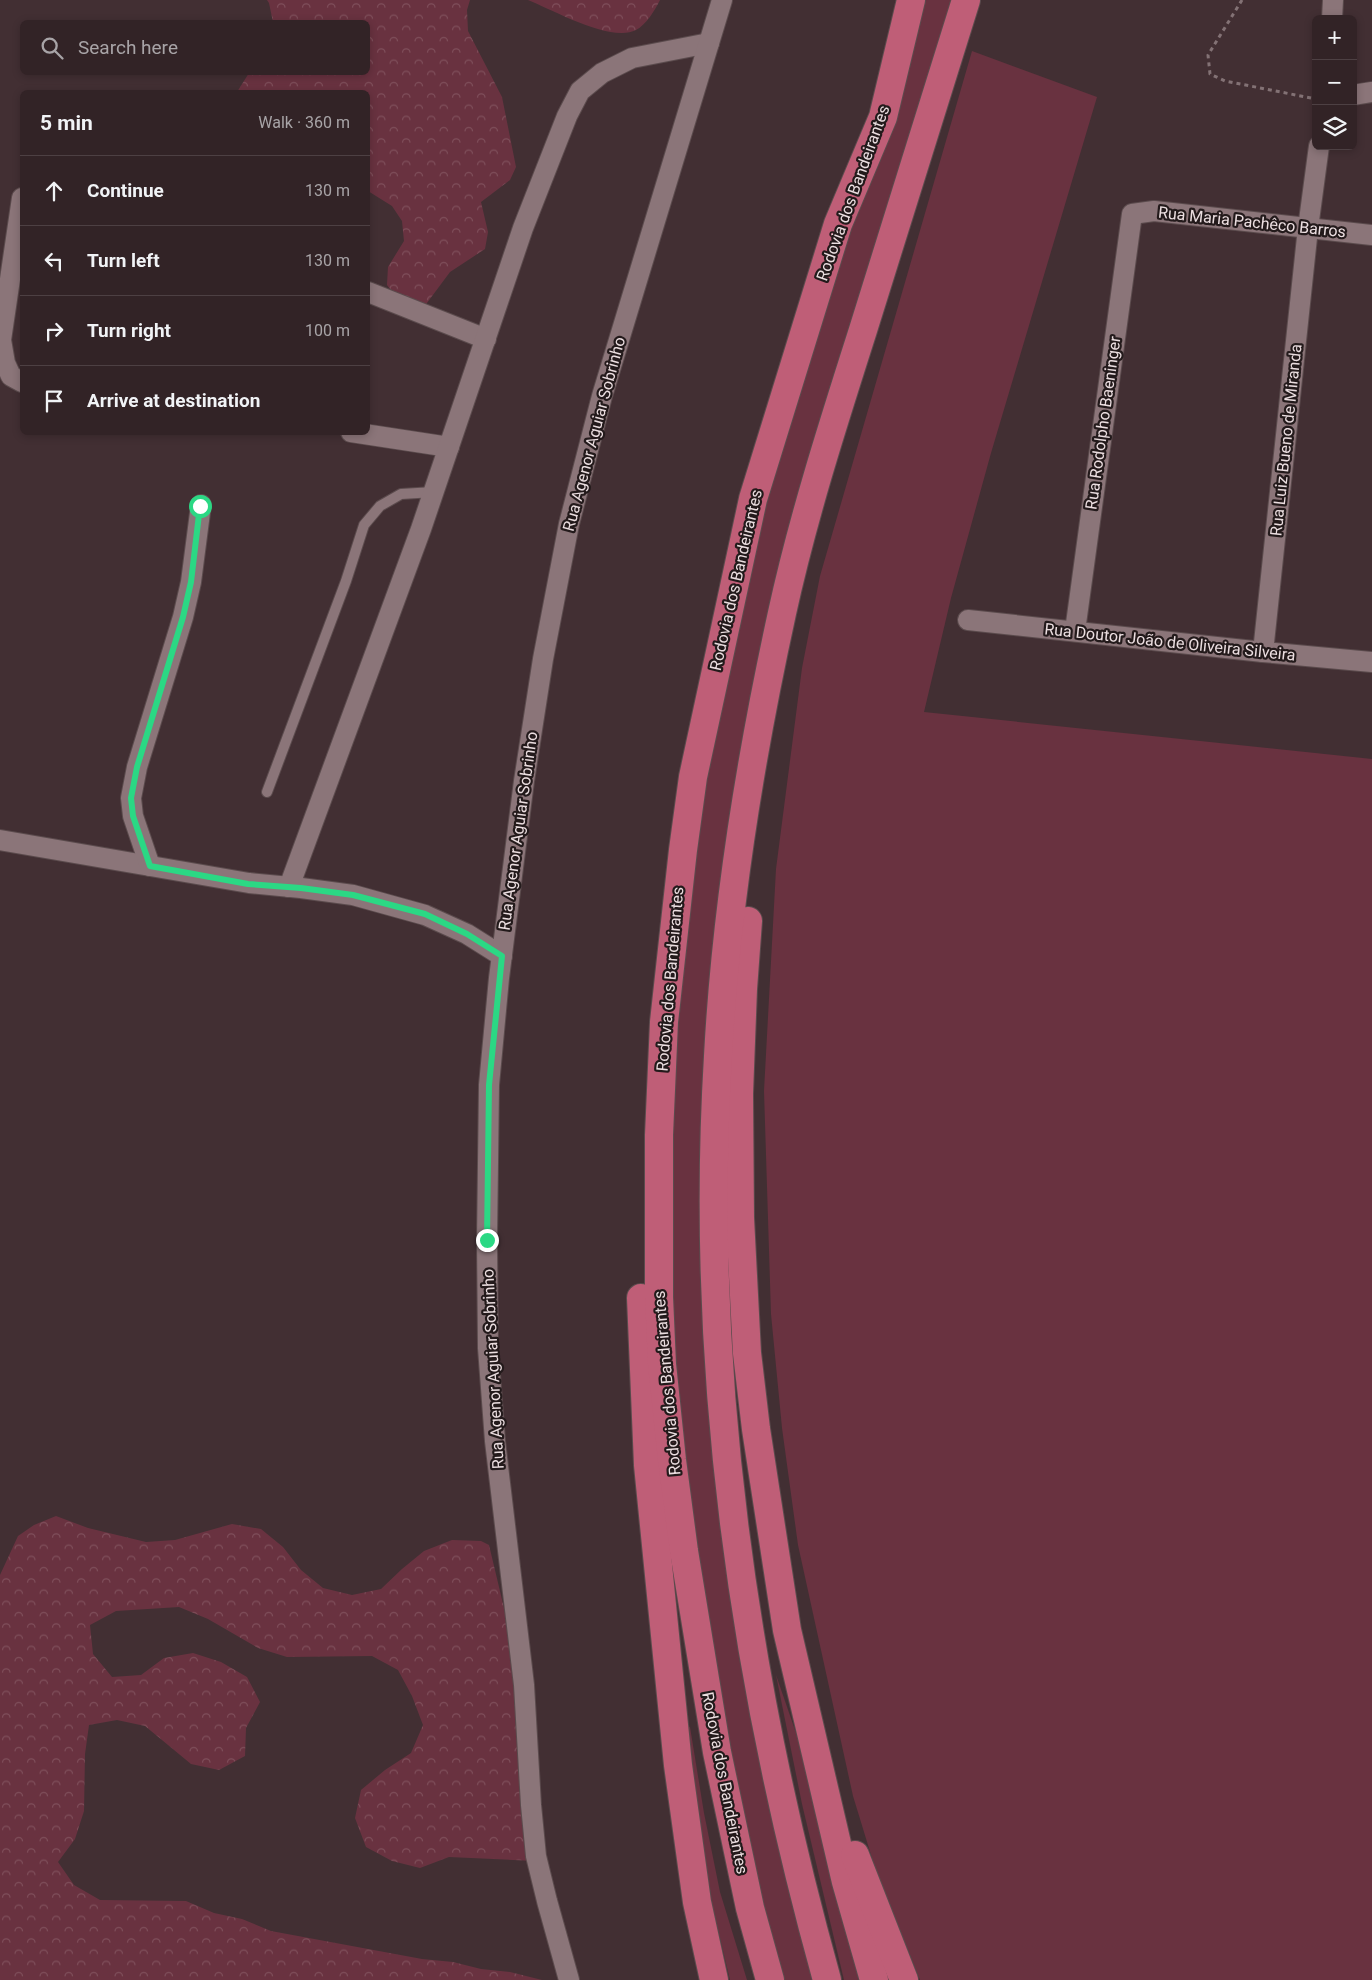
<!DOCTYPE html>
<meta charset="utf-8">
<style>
body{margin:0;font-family:Roboto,sans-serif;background:#3a2b2e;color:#f1f3f6}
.controls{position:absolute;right:15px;top:15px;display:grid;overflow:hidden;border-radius:8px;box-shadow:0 2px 8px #0003}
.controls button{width:45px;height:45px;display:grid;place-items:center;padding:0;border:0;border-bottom:1px solid #4d4043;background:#322326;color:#f1f3f6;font:25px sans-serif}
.stop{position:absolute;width:15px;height:15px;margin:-11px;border:4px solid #2bd884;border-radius:50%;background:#fff}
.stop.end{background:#2bd884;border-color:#fff;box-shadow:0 1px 5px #0008}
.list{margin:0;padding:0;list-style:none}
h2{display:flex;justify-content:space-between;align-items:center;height:65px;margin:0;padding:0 20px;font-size:21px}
h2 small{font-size:16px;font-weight:400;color:#a8a4a7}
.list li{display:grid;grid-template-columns:32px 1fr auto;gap:15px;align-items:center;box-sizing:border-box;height:70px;padding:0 20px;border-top:1px solid #4d4043}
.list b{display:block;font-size:19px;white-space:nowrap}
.list em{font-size:16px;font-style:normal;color:#a8a4a7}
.icon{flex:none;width:28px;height:28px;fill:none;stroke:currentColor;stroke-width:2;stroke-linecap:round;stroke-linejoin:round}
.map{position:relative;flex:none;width:1372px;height:1980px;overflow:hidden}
.search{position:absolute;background:#322326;box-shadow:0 2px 8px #0003;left:20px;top:20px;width:350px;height:55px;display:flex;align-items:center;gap:12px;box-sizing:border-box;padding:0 18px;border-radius:8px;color:#a8a4a7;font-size:19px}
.panel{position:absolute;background:#322326;box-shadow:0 2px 8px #0003;left:20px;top:90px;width:350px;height:345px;border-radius:8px}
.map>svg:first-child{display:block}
.green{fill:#693240}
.forest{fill:url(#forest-crowns)}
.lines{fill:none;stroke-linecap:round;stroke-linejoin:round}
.lane-casing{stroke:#5b4b4d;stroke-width:12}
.street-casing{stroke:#5b4b4d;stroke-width:22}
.highway-casing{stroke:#5b4b4d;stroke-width:30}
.path{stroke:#837275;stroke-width:3;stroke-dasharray:4 4;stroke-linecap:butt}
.lane{stroke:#8b7579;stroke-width:10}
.street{stroke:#8b7579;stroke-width:20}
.highway{stroke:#bf5e77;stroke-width:28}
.route{stroke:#2bd884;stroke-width:6}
.labels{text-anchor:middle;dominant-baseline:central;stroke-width:4.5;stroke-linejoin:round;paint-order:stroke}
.street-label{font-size:16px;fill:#ebdee0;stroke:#231a1b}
</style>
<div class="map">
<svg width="1372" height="1980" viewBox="0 0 1372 1980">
<defs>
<pattern id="forest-crowns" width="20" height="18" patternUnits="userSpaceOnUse" patternTransform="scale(1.25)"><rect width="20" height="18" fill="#693240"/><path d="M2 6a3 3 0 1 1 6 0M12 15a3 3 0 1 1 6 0" fill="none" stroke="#7f4f5b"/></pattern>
</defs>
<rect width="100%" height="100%" fill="#422f33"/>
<g class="green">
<path d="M920,0H954L773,599L702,1267L706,1370L714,1459L815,1980H780L712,1680L672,1363L671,1040L697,819L775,454Z"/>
<path d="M972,51L1097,97L991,453L951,598L924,712L1372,759V1980H920L875,1868L853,1796L798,1545L782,1428L771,1314L764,1091L776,869L802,668L820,576Z"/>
<path d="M776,1675L805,1759L864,1980H844L802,1804Z"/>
<path d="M690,1727L704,1813L720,1892L747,1980H730L712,1905L687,1728Z"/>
</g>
<g class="forest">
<path d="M267,0H470L467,10L468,31L502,97L516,167L510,180L481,202L488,232L485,249L450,272L418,315L405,309L387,285L388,267L404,241L402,221L392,206L368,191V92H237L249,73L368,72V22H273L269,3Z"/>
<path d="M528,0H660C655,10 646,25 636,30C611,43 553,10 528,0Z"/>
<path d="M56,1516L88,1528L146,1542L175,1540L232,1524L261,1529L283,1547L301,1570L323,1588L352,1595L381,1589L402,1569L424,1551L452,1540L481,1541L489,1545L519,1671L535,1861L449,1857L420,1868L392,1861L366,1847L355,1818L361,1790L385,1770L411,1753L423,1725L412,1696L398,1670L372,1656L287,1657L258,1648L208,1619L179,1607L116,1611L90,1625L93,1654L112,1677L141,1675L164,1658L193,1653L221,1662L247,1677L260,1702L246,1728L245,1756L219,1770L191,1764L145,1726L117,1720L89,1725L85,1754L84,1811L75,1839L58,1862L74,1885L100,1900L186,1901L214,1913L242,1919L271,1931L422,1959L453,1962L481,1969L510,1972L542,1980H0V1575L18,1536L34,1525Z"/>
</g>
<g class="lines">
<defs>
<path id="lane" d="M267,792L346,581L364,525L380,506L401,494L434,492"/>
<g id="street">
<path d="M1332,19L1333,0"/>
<path d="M1353,95L1372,92"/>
<path d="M22,198L1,340L5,363L11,376L22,382"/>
<path d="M368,292L486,339"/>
<path d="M351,432L449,447"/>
<path d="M968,620L1263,652L1372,662"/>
<path d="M1075,631L1132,214L1154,211L1372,235"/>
<path d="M1263,652L1308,228L1319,146"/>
<path d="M0,840L249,883L301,888L353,895L425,915L467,934L502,956"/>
<path d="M150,866L133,816L131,798L137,767L183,617L191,582L201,505"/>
<path d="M289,887L421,529L523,228L567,116L580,91L602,73L632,58L709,43"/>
<path d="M569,1980L547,1901L536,1856L531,1805L524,1685L495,1441L488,1348L487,1240L489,1085L499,978L524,781L543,659L569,524L602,396L722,0"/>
</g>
<g id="highway">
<path d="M748,921L743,989L739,1094L740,1218L747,1353L756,1429L787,1630L846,1882L874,1980"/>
<path d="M641,1298L648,1465L678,1765L697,1902L714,1980"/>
<path d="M855,1855L904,1980"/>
<path d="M770,1980L750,1908L717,1752L684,1551L672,1460L662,1364L659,1297V1135L664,1022L683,850L693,777L753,499L838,224L883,117L911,0"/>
<path d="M827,1980C743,1679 699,1369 718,1056C726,907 750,759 782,613C803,517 833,424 863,330C898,220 931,110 966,0"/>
</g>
</defs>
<use href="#lane" class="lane-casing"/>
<use href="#street" class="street-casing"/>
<use href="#highway" class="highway-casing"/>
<path class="path" d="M1242,0L1208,55L1210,74L1225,81L1316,99"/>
<use href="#lane" class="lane"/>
<use href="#street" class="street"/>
<use href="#highway" class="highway"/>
</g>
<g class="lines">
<path class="route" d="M200,506L191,582L183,617L137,767L131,798L133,816L150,866L248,884L301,888L353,895L425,914L467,934L502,956L489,1085L487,1240"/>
</g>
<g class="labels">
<g class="street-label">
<text transform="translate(853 193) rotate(-70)">Rodovia dos Bandeirantes</text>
<text transform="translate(1252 222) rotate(6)">Rua Maria Pachêco Barros</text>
<text transform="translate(1103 423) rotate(-82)">Rua Rodolpho Baeninger</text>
<text transform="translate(594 434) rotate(-75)">Rua Agenor Aguiar Sobrinho</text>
<text transform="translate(1286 440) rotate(-84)">Rua Luiz Bueno de Miranda</text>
<text transform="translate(736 580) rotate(-77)">Rodovia dos Bandeirantes</text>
<text transform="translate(1170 642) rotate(6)">Rua Doutor João de Oliveira Silveira</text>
<text transform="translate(518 831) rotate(-82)">Rua Agenor Aguiar Sobrinho</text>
<text transform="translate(670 979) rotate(-85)">Rodovia dos Bandeirantes</text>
<text transform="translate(493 1369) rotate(-93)">Rua Agenor Aguiar Sobrinho</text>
<text transform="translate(667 1383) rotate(-95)">Rodovia dos Bandeirantes</text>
<text transform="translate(725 1783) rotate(79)">Rodovia dos Bandeirantes</text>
</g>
</g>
</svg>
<div class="controls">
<button>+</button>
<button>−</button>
<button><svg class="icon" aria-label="layers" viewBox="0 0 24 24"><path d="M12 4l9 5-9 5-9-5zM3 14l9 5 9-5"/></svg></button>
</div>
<div class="stop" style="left:200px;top:506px"></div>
<div class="stop end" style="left:487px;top:1240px"></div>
<div class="search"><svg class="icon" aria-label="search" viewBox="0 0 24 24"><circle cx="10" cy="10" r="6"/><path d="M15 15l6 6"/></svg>Search here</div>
<section class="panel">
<h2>5 min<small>Walk · 360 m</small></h2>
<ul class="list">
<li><svg class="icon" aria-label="ahead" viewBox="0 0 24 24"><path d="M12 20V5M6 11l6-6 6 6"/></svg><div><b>Continue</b></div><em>130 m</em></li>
<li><svg class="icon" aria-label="left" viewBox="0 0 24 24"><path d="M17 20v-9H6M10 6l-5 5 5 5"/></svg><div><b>Turn left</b></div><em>130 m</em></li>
<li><svg class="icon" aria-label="right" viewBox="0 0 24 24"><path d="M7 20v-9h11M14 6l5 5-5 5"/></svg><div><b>Turn right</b></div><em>100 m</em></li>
<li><svg class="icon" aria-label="arrive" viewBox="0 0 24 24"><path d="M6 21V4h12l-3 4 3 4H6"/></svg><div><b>Arrive at destination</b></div></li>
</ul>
</section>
</div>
